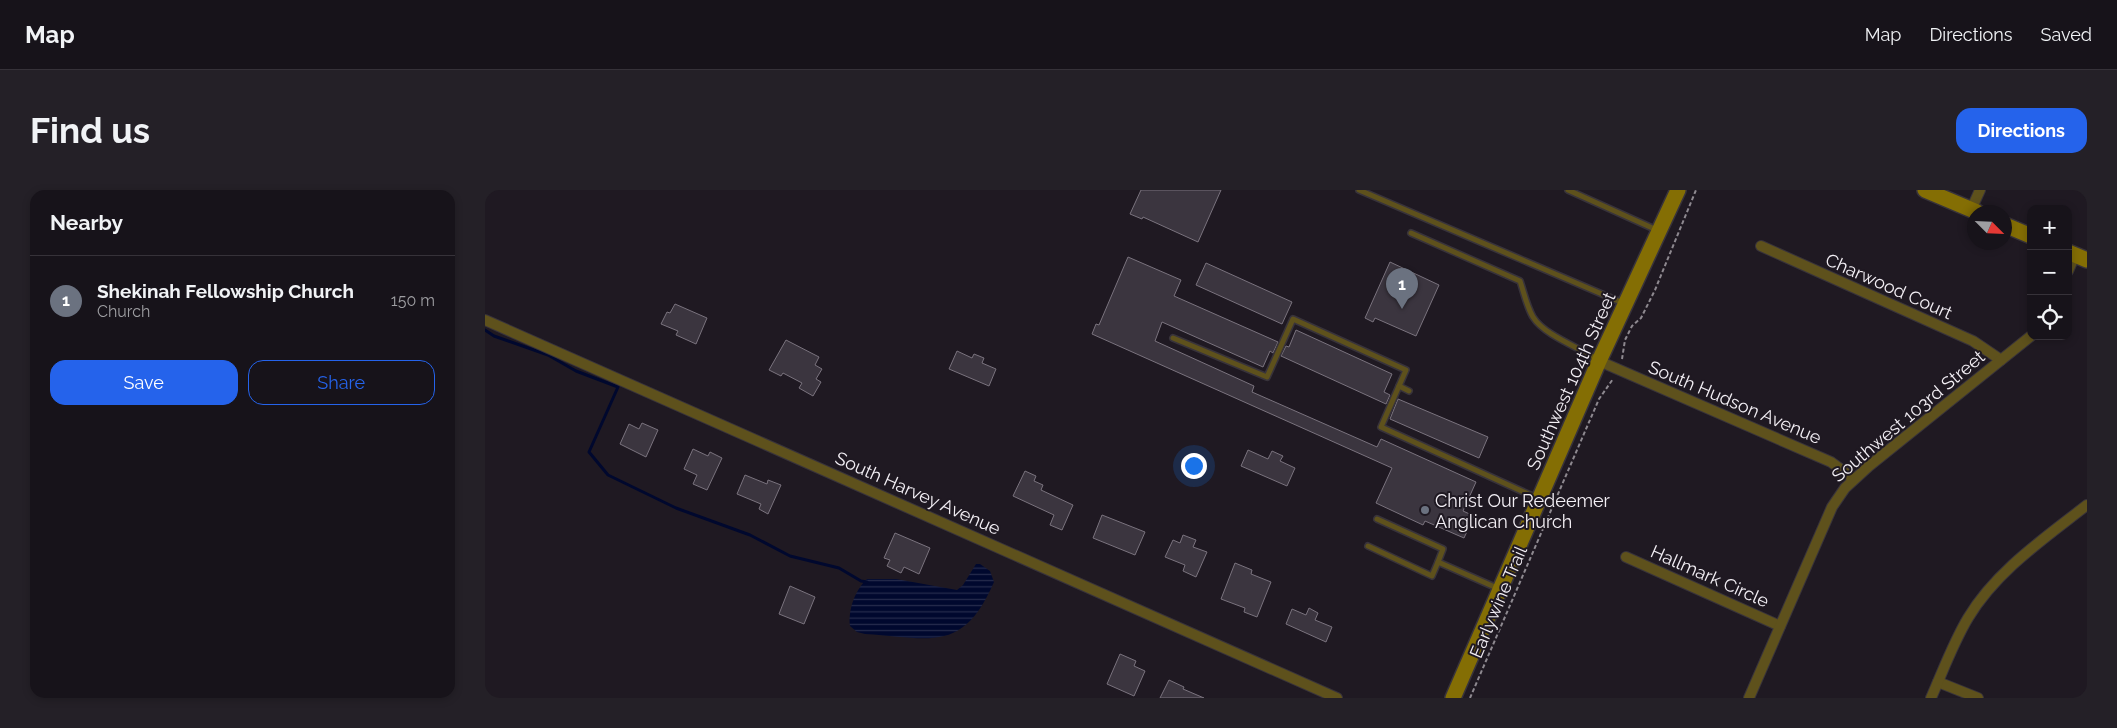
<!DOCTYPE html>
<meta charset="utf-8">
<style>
body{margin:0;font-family:Raleway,sans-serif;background:#242027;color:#f1f3f6}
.controls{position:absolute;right:15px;top:15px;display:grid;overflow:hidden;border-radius:10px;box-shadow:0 2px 8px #0003}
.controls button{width:45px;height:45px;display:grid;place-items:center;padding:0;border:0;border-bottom:1px solid #363239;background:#17131a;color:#f1f3f6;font:25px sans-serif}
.compass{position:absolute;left:1482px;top:15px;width:45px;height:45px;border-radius:50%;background:#17131a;box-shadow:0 2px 8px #0003;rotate:114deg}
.you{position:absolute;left:708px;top:275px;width:18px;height:18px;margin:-12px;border:4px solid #fff;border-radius:50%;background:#1a73e8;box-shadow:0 0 0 8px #1a73e833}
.badge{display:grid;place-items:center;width:32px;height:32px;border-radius:50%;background:#2563eb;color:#fff;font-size:16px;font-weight:700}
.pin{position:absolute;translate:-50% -41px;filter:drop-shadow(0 1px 2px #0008)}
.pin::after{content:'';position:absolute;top:26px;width:18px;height:15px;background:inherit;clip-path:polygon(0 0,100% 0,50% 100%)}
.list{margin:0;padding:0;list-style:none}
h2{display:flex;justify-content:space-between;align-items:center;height:65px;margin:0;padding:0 20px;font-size:21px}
h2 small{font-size:16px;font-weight:400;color:#9e9ea2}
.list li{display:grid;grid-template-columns:32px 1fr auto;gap:15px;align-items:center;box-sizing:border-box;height:90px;padding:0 20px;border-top:1px solid #363239}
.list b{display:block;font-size:19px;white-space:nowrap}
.list p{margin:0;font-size:16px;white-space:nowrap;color:#9e9ea2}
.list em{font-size:16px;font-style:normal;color:#9e9ea2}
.actions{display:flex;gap:10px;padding:15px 20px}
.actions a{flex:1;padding:11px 0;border:1px solid #2563eb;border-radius:15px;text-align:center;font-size:18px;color:#2563eb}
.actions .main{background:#2563eb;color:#fff}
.icon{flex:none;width:28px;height:28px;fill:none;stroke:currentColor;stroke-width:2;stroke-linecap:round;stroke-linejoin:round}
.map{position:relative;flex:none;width:1602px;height:508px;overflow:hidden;border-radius:15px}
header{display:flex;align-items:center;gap:30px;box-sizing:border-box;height:70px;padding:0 25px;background:#17131a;border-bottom:1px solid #363239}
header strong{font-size:24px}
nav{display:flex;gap:28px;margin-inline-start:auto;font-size:18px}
.intro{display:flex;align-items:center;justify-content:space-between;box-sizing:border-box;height:120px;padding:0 30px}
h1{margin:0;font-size:35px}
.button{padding:12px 22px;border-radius:15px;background:#2563eb;color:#fff;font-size:18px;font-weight:700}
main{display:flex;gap:30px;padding:0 30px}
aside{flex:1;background:#17131a;border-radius:15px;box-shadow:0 2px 8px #0003}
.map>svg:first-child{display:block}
.water{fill:url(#water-rules)}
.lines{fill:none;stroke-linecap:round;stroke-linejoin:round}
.stream{stroke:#00082e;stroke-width:3}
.building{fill:#3b353f;stroke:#7a737e}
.service-casing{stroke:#38333b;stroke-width:8}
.minor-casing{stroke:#38333b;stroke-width:12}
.secondary-casing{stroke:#38333b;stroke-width:18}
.path{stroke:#8e8990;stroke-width:2;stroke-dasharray:4 2.5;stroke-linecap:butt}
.service{stroke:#5e511c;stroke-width:5}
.minor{stroke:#5e511c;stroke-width:10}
.secondary{stroke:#846e04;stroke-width:15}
.worship-dot{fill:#6b7280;stroke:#1f1922;stroke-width:2}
.labels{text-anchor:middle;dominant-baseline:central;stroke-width:4;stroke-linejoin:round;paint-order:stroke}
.street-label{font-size:18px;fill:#f3eff5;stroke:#1f1922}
.poi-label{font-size:18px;fill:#f3eff5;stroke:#1f1922;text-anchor:start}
</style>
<header>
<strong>Map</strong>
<nav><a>Map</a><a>Directions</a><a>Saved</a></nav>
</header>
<div class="intro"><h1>Find us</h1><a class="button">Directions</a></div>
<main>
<aside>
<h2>Nearby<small></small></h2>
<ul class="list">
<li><span class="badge" style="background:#6b7280">1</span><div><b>Shekinah Fellowship Church</b><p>Church</p></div><em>150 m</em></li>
</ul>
<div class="actions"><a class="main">Save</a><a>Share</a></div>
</aside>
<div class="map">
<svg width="1602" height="508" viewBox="0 0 1602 508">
<defs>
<pattern id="water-rules" width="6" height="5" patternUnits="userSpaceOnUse" patternTransform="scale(1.25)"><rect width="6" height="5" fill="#00082e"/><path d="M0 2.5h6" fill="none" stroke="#262c4d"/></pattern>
</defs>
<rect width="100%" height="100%" fill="#1f1922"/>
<path class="water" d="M491,374H495L505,381L509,392C478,464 445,448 380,444L372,442L365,436C363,420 370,400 382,389H411L472,400L478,395Z"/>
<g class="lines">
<path class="stream" d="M0,140L9,146L63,165L91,181L133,197L104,262L123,285L191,318L265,345L305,366L354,378L376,391L382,392"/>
</g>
<g class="building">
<path d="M656,0H736L713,52L658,27L657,29L645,24Z"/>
<path d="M643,67L696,90L689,106L793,152L788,163L785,161L778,177L677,132L670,151L769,196L767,202L892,257L896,249L991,292L978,321L989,326L979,348L940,331L938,335L891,313L907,278L607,144L611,134L614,135Z"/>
<path d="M905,72L954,95L931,146L890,128L888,132L880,128Z"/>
<path d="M721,73L807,112L797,134L711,95Z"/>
<path d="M190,114L222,128L211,154L191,145L193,141L176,134L182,122L185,123Z"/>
<path d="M811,140L907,184L899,202L905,205L901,214L796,166L801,156L804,157Z"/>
<path d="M301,150L334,167L330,175L337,179L331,189L336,192L328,206L314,198L317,193L298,183L296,186L284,180Z"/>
<path d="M472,161L487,168L489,164L499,168L497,173L511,179L504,196L464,179Z"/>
<path d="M913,209L1003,247L994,268L905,229Z"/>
<path d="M157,233L173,240L161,267L135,254L144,234L154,239Z"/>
<path d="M208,259L223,266L225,262L237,268L222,300L208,294L212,285L199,279Z"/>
<path d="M763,260L783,269L787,261L798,266L795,271L810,278L802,296L756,276Z"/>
<path d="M540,281L551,286L549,291L558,295L556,300L588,315L577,340L565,335L569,325L528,306Z"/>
<path d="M260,285L282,294L283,290L296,295L283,324L274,319L276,314L252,304Z"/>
<path d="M617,325L660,342L650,365L608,348Z"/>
<path d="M410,343L445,358L434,384L419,377L416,383L402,376L405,370L399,368Z"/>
<path d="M698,345L711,350L708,357L722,362L711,387L698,381L700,375L680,367L688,350L695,353Z"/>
<path d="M750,373L767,380L766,384L786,392L772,427L759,422L760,418L736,409Z"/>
<path d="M305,396L330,407L319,434L294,424Z"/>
<path d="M824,418L833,423L830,430L847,437L841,452L801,434L807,419L821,425Z"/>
<path d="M635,464L651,471L649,476L660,481L649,506L622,494Z"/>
<path d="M684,490L699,497L698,499L719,508H675Z"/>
</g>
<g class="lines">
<defs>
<g id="service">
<path d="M874,0L1138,113"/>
<path d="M1083,0L1174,41"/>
<path d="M926,43L1035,91C1039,103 1042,117 1048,127C1059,145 1093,157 1112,169"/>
<path d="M688,148L782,187L808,129L921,180L896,237L1052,308"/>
<path d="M914,196L924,201"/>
<path d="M892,329L958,359L953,372"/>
<path d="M883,356L947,386L953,372L1012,398"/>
</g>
<g id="minor">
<path d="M1486,20L1495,0"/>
<path d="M1276,56L1488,151L1516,170"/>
<path d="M1583,81L1590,65"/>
<path d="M0,130L852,508"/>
<path d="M1114,171L1346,272L1369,289"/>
<path d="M1141,367L1295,436"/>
<path d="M1453,492L1493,508"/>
<path d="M1264,508L1347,317L1360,298L1384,276L1546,146"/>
<path d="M1446,508C1458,481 1468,453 1483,428C1511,381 1560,348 1602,315"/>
</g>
<g id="secondary">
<path d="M1440,0L1492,22"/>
<path d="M1520,35L1546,46"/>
<path d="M1583,62L1602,70"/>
<path d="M968,508L1114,171L1193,0"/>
</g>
</defs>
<use href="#service" class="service-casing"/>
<use href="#minor" class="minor-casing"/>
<use href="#secondary" class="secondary-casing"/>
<g class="path">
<path d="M1137,169L1140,150L1147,136L1156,128L1170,100L1211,0"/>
<path d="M985,508L1114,209L1128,189"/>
</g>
<use href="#service" class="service"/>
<use href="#minor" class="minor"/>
<use href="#secondary" class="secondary"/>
</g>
<circle class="worship-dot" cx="940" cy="320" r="5"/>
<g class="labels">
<g class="street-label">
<text transform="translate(1404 96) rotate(24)">Charwood Court</text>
<text transform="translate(1086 191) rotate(-66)">Southwest 104th Street</text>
<text transform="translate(1250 212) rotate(23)">South Hudson Avenue</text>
<text transform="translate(1423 226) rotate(-40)">Southwest 103rd Street</text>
<text transform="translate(433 303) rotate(24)">South Harvey Avenue</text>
<text transform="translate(1225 386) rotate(24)">Hallmark Circle</text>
<text transform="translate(1013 412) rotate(-67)">Earlywine Trail</text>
</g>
<g class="poi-label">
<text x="950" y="310">Christ Our Redeemer<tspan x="950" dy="21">Anglican Church</tspan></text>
</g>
</g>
</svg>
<div class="controls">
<button>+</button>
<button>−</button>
<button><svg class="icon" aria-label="locate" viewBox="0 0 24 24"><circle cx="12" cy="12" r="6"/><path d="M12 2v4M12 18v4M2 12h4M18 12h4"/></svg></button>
</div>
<svg class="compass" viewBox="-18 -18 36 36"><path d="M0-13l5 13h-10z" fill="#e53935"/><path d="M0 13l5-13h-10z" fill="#9e9ea2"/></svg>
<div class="you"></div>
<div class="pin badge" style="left:917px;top:119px;background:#6b7280">1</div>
</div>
</main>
